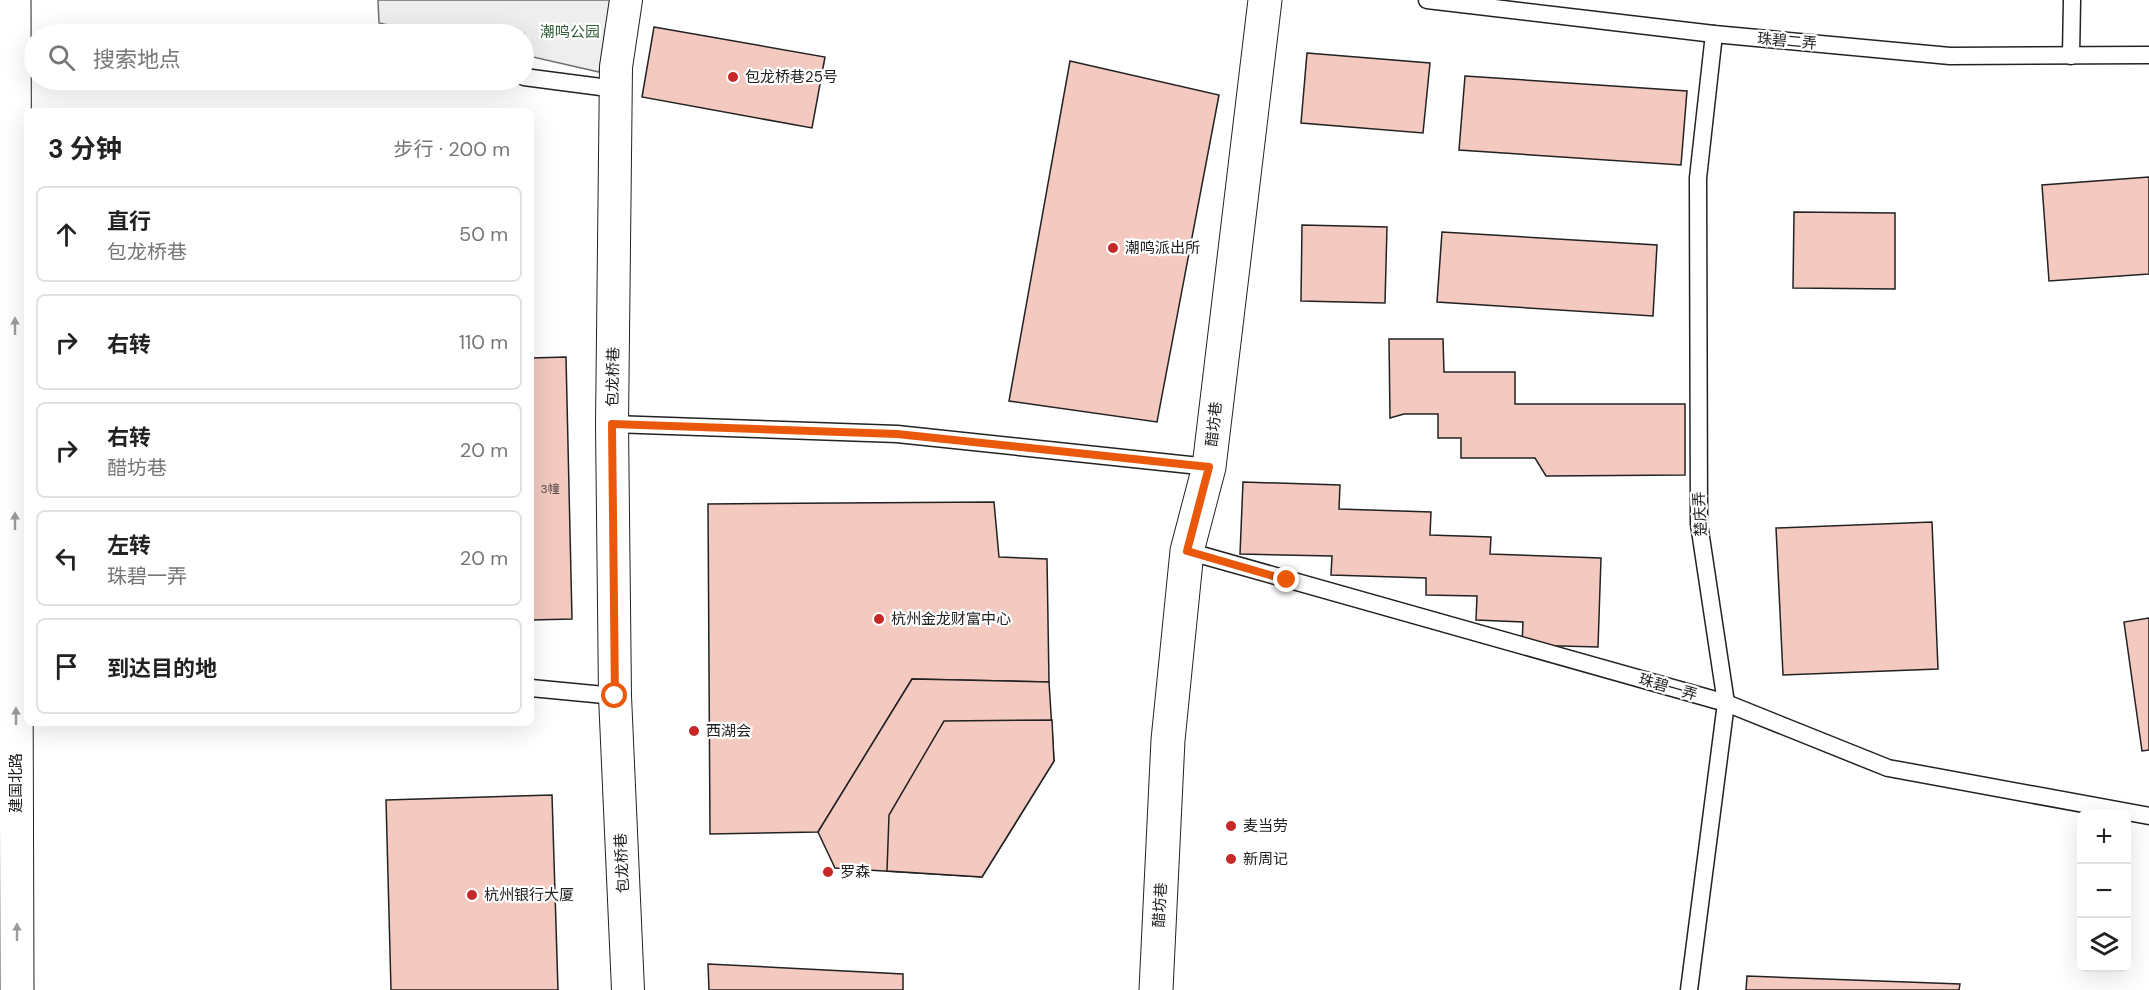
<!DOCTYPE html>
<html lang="zh">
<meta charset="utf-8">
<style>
body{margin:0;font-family:"DM Sans","Noto Sans SC",sans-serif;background:#f6f6f6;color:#222}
.controls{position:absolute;right:18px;bottom:18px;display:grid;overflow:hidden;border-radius:9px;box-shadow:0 6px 24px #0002}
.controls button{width:54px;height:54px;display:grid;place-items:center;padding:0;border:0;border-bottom:2px solid #e0e0e0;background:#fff;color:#222;font:30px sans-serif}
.stop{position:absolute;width:18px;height:18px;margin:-14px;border:4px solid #ea580c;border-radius:50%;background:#fff}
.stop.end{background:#ea580c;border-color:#fff;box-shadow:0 2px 6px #0008}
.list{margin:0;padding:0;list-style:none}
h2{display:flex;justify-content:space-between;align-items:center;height:78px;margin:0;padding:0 24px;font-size:26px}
h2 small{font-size:20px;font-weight:400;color:#767676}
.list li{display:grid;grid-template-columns:39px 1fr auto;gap:18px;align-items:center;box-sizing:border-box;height:96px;margin:0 12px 12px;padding:0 12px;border:2px solid #e0e0e0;border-radius:9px}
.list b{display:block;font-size:22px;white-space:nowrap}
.list p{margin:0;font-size:20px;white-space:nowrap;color:#767676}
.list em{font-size:20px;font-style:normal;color:#767676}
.icon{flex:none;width:33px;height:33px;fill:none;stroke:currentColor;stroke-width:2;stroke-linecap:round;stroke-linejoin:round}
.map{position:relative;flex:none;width:2149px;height:990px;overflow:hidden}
.search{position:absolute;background:#fff;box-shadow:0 6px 24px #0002;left:24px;top:24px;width:510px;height:66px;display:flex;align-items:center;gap:15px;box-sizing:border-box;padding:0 21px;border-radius:33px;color:#767676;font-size:22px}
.panel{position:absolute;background:#fff;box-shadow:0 6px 24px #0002;left:24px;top:108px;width:510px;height:618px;border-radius:9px}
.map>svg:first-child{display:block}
.green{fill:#eee;stroke:#6f6f6f;stroke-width:1.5}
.building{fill:#f3c9c0;stroke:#222;stroke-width:1.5}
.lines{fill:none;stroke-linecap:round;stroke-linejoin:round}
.lane-casing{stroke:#222;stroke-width:19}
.street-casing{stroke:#222;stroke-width:34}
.secondary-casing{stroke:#222;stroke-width:35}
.lane{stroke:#fff;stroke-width:16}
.street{stroke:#fff;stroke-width:32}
.secondary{stroke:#fff;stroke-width:33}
.oneway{fill:#9c9c9c}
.route{stroke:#ea580c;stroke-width:8}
.poi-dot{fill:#c62828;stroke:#fff;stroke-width:2}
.labels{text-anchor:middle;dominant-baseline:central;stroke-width:4.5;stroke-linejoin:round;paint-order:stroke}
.number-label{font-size:12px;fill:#564c4a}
.park-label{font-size:15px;fill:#2f5e38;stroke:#fff}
.street-label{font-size:15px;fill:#222;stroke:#fff}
.poi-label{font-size:15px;fill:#222;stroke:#fff;text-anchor:start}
</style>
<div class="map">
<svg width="2149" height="990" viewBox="0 0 2149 990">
<rect width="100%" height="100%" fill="#fff"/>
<path class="green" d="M378,0H610L599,72L524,55V34H429L379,23Z"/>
<g class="building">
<path d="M654,27L825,57L812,128L642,97Z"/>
<path d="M1307,53L1430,63L1423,133L1301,123Z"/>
<path d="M1070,61L1219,95L1157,422L1009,401Z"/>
<path d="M1465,76L1687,91L1681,165L1459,150Z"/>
<path d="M2149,177V274L2049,281L2042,185Z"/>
<path d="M1794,212L1895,213V289L1793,288Z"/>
<path d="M1302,225L1387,227L1385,303L1301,301Z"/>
<path d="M1442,232L1657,245L1653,316L1437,302Z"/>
<path d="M1389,339H1443L1444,372H1515V404H1685V475L1546,476L1535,458H1461V438H1438V414H1404L1390,418Z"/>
<path d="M566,357L572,619L531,620V358Z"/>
<path d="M1243,482L1340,485L1339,509L1431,512L1430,535L1491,537L1490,554L1601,558L1598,647L1522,645L1523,622L1476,620L1477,596L1426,595V578L1331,575L1332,556L1240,554Z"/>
<path d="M994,502L999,557L1047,559L1049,682L912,679L818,832L710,834L708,504Z"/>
<path d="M1932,522L1938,669L1783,675L1776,528Z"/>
<path d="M2149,618V750L2142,751L2124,622Z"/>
<path d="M912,679L1049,682L1054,761L982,877L835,868L818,832Z"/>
<path d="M1052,720L1054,761L982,877L887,871L889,815L944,721Z"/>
<path d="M552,795L558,990H391L386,800Z"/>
<path d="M708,964L903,974V990H709Z"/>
<path d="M1747,976L1960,984L1959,990H1746Z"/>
</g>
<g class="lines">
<defs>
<g id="lane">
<path d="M1427,0L1714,34L1950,56L2149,55"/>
<path d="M2071,56L2072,0"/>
<path d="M524,77L616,89"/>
<path d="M612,424L897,434L1209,467"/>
<path d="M1187,551L1726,703L1888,768L2149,816"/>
<path d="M531,688L615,696"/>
<path d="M1689,990L1726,703L1699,524L1698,178L1714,34"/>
</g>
<path id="street" d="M626,0L616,67L612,424L615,696L628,990"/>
<g id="secondary">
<path d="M14,0L17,990"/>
<path d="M1156,990L1168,740L1187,551L1209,467L1265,0"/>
</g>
</defs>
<use href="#lane" class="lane-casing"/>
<use href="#street" class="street-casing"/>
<use href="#secondary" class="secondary-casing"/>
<use href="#lane" class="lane"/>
<use href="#street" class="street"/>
<use href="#secondary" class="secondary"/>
</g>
<defs><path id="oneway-solid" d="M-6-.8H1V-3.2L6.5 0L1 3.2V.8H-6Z" transform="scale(1.5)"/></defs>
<g class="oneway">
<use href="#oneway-solid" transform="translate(15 326) rotate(-90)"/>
<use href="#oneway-solid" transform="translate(15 521) rotate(-90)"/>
<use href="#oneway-solid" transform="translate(16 716) rotate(-90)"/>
<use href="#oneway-solid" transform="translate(17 932) rotate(-90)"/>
</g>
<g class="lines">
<path class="route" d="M615,696L612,424L897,434L1209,467L1187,551L1287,580"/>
</g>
<g class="poi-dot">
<circle cx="733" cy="77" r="6"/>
<circle cx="1113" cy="248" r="6"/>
<circle cx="879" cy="619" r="6"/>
<circle cx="694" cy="731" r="6"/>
<circle cx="1231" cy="826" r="6"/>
<circle cx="1231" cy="859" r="6"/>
<circle cx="828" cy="872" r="6"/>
<circle cx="472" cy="895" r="6"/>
</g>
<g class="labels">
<g class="number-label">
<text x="550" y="489">3幢</text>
</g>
<g class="park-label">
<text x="570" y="32">潮鸣公园</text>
</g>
<g class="street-label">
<text transform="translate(1787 41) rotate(5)">珠碧二弄</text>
<text transform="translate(613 377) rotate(-89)">包龙桥巷</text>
<text transform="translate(1214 424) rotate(-84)">醋坊巷</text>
<text transform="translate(1700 514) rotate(-93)">楚庆弄</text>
<text transform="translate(1668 687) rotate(16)">珠碧一弄</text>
<text transform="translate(16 783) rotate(-90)">建国北路</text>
<text transform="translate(622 863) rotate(-93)">包龙桥巷</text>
<text transform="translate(1160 905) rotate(-87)">醋坊巷</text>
</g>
<g class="poi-label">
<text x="745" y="77">包龙桥巷25号</text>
<text x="1125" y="248">潮鸣派出所</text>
<text x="891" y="619">杭州金龙财富中心</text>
<text x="706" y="731">西湖会</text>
<text x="1243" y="826">麦当劳</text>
<text x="1243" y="859">新周记</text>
<text x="840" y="872">罗森</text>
<text x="484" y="895">杭州银行大厦</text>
</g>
</g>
</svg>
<div class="controls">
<button>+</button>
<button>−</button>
<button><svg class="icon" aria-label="layers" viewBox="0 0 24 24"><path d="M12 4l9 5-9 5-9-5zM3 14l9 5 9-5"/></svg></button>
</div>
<div class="stop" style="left:615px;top:696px"></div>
<div class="stop end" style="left:1287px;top:580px"></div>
<div class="search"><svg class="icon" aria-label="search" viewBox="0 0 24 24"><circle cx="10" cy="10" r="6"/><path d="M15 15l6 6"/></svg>搜索地点</div>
<section class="panel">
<h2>3 分钟<small>步行 · 200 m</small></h2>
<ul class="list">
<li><svg class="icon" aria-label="ahead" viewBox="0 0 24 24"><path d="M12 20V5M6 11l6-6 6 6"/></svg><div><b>直行</b><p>包龙桥巷</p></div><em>50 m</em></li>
<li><svg class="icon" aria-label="right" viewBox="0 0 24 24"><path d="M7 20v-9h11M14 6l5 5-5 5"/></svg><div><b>右转</b></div><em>110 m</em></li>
<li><svg class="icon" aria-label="right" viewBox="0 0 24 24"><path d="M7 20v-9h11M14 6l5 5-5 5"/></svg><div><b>右转</b><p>醋坊巷</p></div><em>20 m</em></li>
<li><svg class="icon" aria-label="left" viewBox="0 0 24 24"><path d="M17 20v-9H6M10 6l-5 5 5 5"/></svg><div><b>左转</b><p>珠碧一弄</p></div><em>20 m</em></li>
<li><svg class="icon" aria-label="arrive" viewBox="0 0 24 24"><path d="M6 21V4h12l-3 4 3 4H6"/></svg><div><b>到达目的地</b></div></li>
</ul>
</section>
</div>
